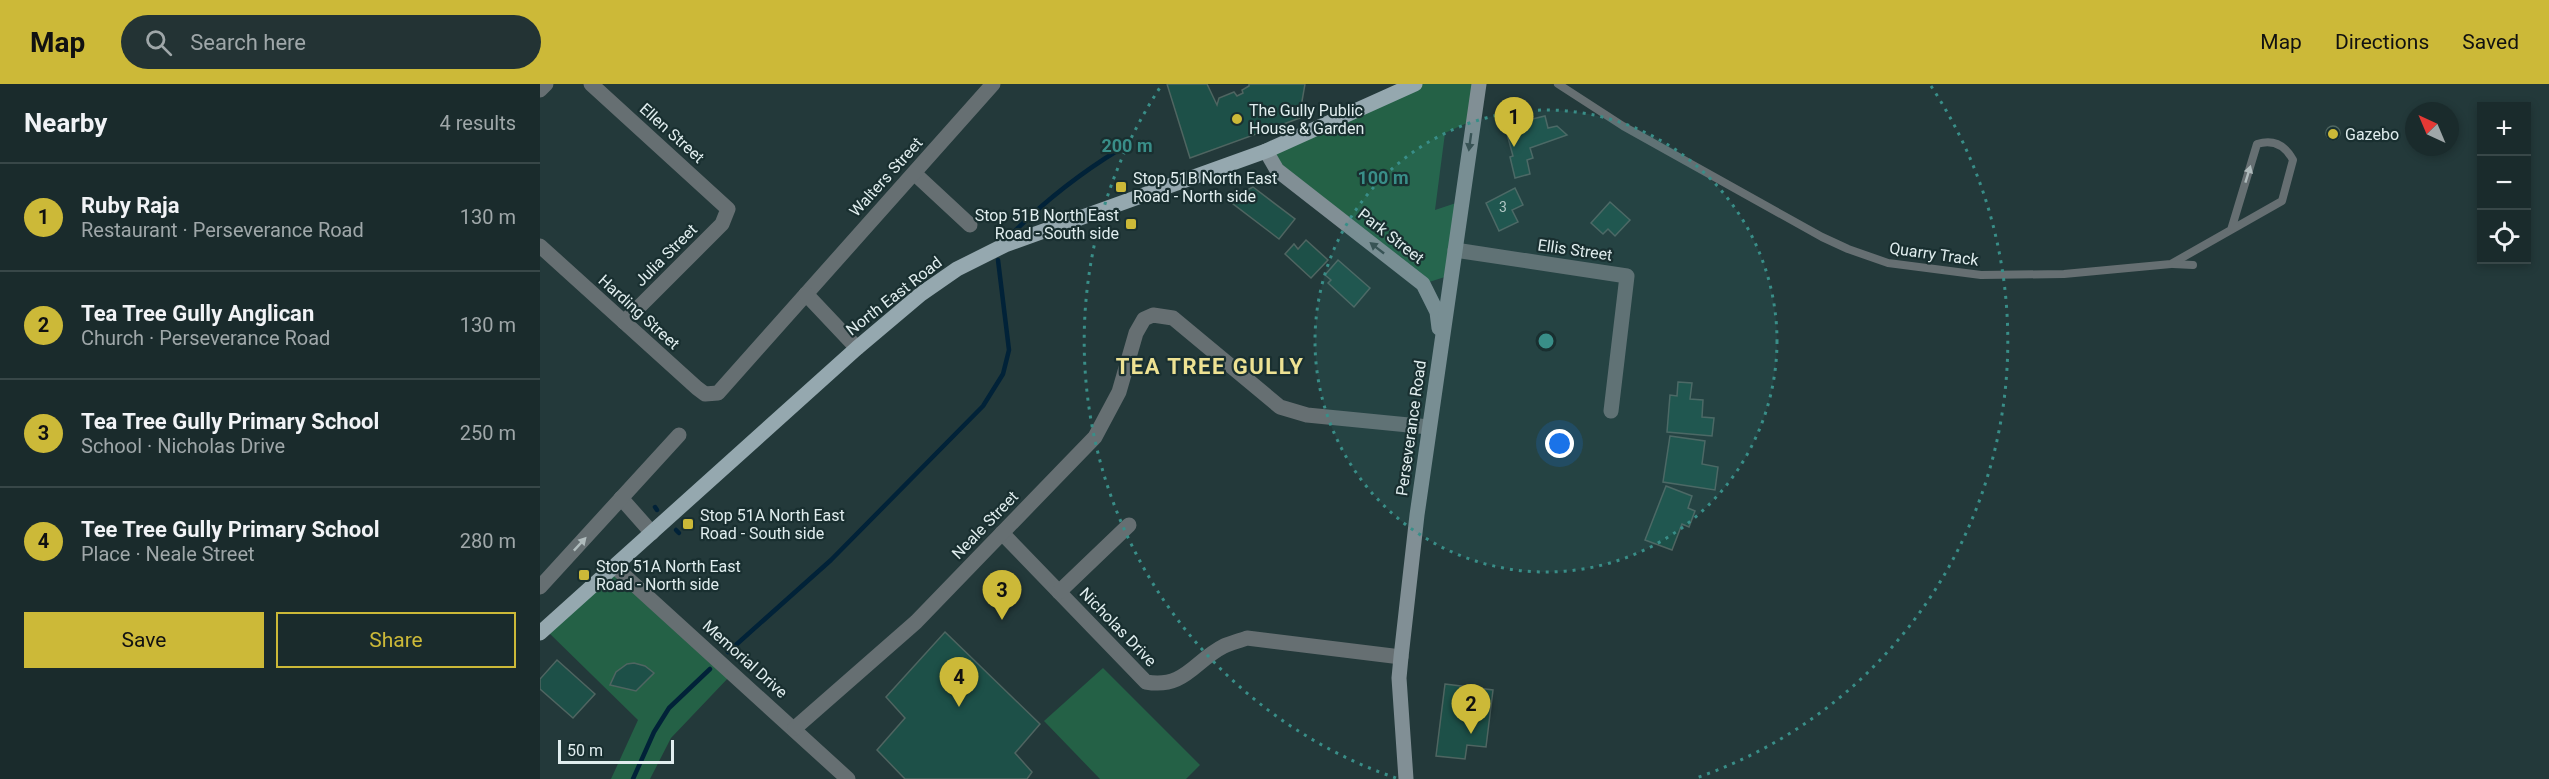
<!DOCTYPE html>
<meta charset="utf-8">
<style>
body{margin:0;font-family:Roboto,sans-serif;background:#233334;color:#f1f3f6}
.controls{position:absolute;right:18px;top:18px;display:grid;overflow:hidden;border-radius:0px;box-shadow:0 3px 9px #0003}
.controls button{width:54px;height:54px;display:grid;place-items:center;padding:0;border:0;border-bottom:2px solid #384748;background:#1a2b2c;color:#f1f3f6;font:30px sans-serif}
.compass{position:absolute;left:1865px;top:18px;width:54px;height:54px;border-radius:50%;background:#1a2b2c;box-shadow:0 3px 9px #0003;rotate:316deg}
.scale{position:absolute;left:18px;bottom:15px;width:116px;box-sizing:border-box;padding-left:6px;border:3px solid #e0edee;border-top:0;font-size:16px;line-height:21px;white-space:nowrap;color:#e0edee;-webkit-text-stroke:4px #192f30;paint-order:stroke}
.you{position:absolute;left:1020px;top:360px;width:21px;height:21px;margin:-15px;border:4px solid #fff;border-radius:50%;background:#1a73e8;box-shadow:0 0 0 9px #1a73e833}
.badge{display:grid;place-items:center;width:39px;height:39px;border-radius:50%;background:#ccb938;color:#111;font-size:20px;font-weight:700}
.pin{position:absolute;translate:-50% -50px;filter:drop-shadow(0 2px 3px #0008)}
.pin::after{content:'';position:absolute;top:32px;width:21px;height:18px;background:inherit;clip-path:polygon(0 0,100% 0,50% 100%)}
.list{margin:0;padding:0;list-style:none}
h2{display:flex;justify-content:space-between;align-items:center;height:78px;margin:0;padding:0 24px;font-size:26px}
h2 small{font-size:20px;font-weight:400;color:#9fa7a9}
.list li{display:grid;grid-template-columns:39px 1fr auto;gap:18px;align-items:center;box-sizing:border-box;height:108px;padding:0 24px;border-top:2px solid #384748}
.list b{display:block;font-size:22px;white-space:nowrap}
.list p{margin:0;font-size:20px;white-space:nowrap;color:#9fa7a9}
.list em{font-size:20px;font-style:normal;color:#9fa7a9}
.actions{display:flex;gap:12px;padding:18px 24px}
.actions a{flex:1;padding:14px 0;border:2px solid #ccb938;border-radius:0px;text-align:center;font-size:21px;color:#ccb938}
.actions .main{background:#ccb938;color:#111}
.icon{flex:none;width:33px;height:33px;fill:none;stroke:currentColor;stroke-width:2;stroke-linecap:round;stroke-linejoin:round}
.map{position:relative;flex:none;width:2009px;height:695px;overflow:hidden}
header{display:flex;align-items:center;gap:36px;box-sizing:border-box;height:84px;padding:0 30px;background:#ccb938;color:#111}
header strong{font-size:28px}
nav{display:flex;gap:33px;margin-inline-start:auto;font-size:21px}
.search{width:420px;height:54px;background:#233334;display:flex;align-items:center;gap:15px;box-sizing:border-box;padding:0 21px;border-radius:33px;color:#9fa7a9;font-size:22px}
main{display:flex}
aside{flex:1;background:#1a2b2c}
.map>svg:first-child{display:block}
.green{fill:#246146}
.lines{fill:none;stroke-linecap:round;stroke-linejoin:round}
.stream{stroke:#012238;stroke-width:4.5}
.building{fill:#1d5048;stroke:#4f6561;stroke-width:1.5}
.lane{stroke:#666f72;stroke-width:8}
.street{stroke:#666f72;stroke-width:15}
.secondary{stroke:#818f95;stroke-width:15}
.primary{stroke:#95a8af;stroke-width:15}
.oneway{fill:#384c4e}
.oneway2{fill:#afbbbc}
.ring{fill:none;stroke:#398e88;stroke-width:3;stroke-dasharray:3 6}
.poi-dot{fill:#ccb938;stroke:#192f30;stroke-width:2}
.labels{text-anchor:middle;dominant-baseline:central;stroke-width:4.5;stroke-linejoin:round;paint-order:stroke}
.number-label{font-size:14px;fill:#afc6c4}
.poi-label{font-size:16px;fill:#e0edee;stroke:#192f30;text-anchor:start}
.street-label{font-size:16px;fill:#e0edee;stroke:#192f30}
.district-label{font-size:22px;font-weight:bold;letter-spacing:1.5px;fill:#eee293;stroke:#192f30}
.centre{fill:#398e88;stroke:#192f30;stroke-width:3}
.ring-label{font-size:18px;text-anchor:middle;font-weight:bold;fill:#398e88;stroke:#192f30;stroke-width:4.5;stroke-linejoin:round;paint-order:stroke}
</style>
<header>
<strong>Map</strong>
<div class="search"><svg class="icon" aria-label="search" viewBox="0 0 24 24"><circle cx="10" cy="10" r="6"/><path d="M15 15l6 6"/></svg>Search here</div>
<nav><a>Map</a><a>Directions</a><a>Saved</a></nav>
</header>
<main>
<aside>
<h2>Nearby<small>4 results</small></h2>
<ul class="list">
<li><span class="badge">1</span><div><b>Ruby Raja</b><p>Restaurant · Perseverance Road</p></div><em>130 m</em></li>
<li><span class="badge">2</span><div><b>Tea Tree Gully Anglican</b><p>Church · Perseverance Road</p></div><em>130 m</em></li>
<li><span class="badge">3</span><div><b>Tea Tree Gully Primary School</b><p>School · Nicholas Drive</p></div><em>250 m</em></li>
<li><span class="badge">4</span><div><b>Tee Tree Gully Primary School</b><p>Place · Neale Street</p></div><em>280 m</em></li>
</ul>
<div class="actions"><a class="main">Save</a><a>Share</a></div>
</aside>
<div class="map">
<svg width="2009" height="695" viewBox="0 0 2009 695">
<rect width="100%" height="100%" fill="#23393a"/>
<g class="green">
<path d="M875,0H939L934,36L905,49L895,126L922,117L911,191L883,200L726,67Z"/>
<path d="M75,483L190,592L131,654L110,695H71L98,636L5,545Z"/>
<path d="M563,584L660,681L646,695H560L504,637Z"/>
</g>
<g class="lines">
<g class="stream">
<path d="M468,154C501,120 539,90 580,65"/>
<path d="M115,423L117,426"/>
<path d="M136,446L139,449"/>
<path d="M188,568L291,476L443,322L463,290L469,266L458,176"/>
<path d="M93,695L114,648L129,624L170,585"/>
</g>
</g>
<g class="building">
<path d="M627,0H667L677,21L679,14L694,8L697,12L703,9L702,6L709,2V0H765L761,23L757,25L760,34L650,74Z"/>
<path d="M987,29L988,36L1005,32L1008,44L1017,42L1027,51L990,64L993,74L987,76L990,90L975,94L970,73L973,72L963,35Z"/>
<circle cx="1793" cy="49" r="7"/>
<path d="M713,103L755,135L739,155L688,116Z"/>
<path d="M975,104L983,121L972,126L978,138L959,147L946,119Z"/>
<path d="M1070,118L1090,136L1075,152L1068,145L1063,150L1051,139Z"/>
<path d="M766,156L788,176L771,194L745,170L754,160L758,165Z"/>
<path d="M798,176L830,204L814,223L788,199L791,196L785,191Z"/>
<path d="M1138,298L1152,299L1150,315L1163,316L1162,333L1174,334L1172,352L1127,348L1130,311L1137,312Z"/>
<path d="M1130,352L1165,357L1162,380L1178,383L1175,406L1123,398Z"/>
<path d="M1126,402L1152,412L1148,424L1155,427L1149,443L1142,440L1132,466L1105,456Z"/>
<path d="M405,548L500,640L475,669L492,688L487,695H365L337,666L365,634L346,613Z"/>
<path d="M17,576L55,610L33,634L0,605V595Z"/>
<path d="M94,579L105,582L114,589L96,607L70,601L76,588L87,580Z"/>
<path d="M905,600L953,606L946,663L927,661L925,675L896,672Z"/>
</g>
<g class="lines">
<g class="lane">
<path d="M1018,0L1083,42L1282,153L1308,165L1348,179L1441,191L1524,190L1631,180L1742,117L1753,76C1745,61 1733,55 1717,60L1691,146"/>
<path d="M1633,180L1653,181"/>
</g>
<g class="street">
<path d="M51,0L188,125L182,140L84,238"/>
<path d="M0,6L6,0"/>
<path d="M374,89L430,141"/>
<path d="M0,162L157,304L165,310L178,309L453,0"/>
<path d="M915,166L1087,192L1071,327"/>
<path d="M266,210L317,264"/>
<path d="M81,414L112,449"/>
<path d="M462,449L606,598C645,605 654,577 684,562C691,559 699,557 707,554L861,573"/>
<path d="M75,483L308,695"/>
<path d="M0,503L139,351"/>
<path d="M519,508L589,441"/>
<path d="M255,644L376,538L555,353L579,308L596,249L604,235L613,231L633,234L740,323L767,331L889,343"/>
</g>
<g class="secondary">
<path d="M726,67L737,86L883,200L897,228L899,244"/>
<path d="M866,695L859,594L861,573L877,431L939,0"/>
</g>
<path class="primary" d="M0,549L317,264L381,210L417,185L465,161L726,67L875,0"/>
</g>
<defs><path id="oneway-solid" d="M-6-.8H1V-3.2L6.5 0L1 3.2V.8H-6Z" transform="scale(1.5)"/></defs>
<g class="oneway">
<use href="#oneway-solid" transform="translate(930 58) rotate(98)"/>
<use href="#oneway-solid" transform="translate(837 164) rotate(-142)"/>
</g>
<g class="oneway2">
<use href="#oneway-solid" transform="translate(1708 90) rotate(-73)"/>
<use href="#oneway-solid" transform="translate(40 460) rotate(-47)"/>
</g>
<circle cx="1006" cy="257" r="231" fill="#398e88" fill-opacity=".12"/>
<g class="ring">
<circle cx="1006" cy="257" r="231"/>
<path d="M856 694A462 462 0 0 1 621 2M1391 2A462 462 0 0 1 1156 694"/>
</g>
<g class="poi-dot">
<circle cx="697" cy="35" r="6"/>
<circle cx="1793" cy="50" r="6"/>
<rect x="575" y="97" width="12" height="12" rx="3"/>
<rect x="585" y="134" width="12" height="12" rx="3"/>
<rect x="142" y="434" width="12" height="12" rx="3"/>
<rect x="38" y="485" width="12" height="12" rx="3"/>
</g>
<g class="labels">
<g class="number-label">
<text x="963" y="123">3</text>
</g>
<g class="poi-label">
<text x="709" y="26">The Gully Public<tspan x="709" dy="18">House &amp; Garden</tspan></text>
<text x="1805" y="50">Gazebo</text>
<text x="593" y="94">Stop 51B North East<tspan x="593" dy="18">Road - North side</tspan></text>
<text x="579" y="131" text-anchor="end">Stop 51B North East<tspan x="579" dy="18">Road - South side</tspan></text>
<text x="160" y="431">Stop 51A North East<tspan x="160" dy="18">Road - South side</tspan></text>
<text x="56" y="482">Stop 51A North East<tspan x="56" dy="18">Road - North side</tspan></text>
</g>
<g class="street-label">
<text transform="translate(132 49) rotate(42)">Ellen Street</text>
<text transform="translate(346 93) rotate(-48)">Walters Street</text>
<text transform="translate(851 152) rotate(38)">Park Street</text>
<text transform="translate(1035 166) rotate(8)">Ellis Street</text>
<text transform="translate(1394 170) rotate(8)">Quarry Track</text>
<text transform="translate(126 171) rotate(-45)">Julia Street</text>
<text transform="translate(354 212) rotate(-38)">North East Road</text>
<text transform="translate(99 228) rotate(42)">Harding Street</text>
<text transform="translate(871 344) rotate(-82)">Perseverance Road</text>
<text transform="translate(445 441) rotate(-46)">Neale Street</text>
<text transform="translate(578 543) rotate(46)">Nicholas Drive</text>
<text transform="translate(205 575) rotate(42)">Memorial Drive</text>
</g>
<g class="district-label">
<text x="670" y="282">TEA TREE GULLY</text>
</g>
</g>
<circle cx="1006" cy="257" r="9" class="centre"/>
<g class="ring-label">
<text x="587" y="68">200 m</text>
<text x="843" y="100">100 m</text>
</g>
</svg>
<div class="controls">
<button>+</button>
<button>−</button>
<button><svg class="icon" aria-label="locate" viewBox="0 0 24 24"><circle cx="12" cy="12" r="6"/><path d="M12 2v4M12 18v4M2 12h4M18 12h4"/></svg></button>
</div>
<svg class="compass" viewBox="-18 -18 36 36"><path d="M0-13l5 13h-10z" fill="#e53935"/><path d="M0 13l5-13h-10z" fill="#9fa7a9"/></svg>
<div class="scale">50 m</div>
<div class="you"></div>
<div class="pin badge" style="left:974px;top:63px">1</div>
<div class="pin badge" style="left:931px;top:650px">2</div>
<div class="pin badge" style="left:462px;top:536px">3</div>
<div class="pin badge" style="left:419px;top:623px">4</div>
</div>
</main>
